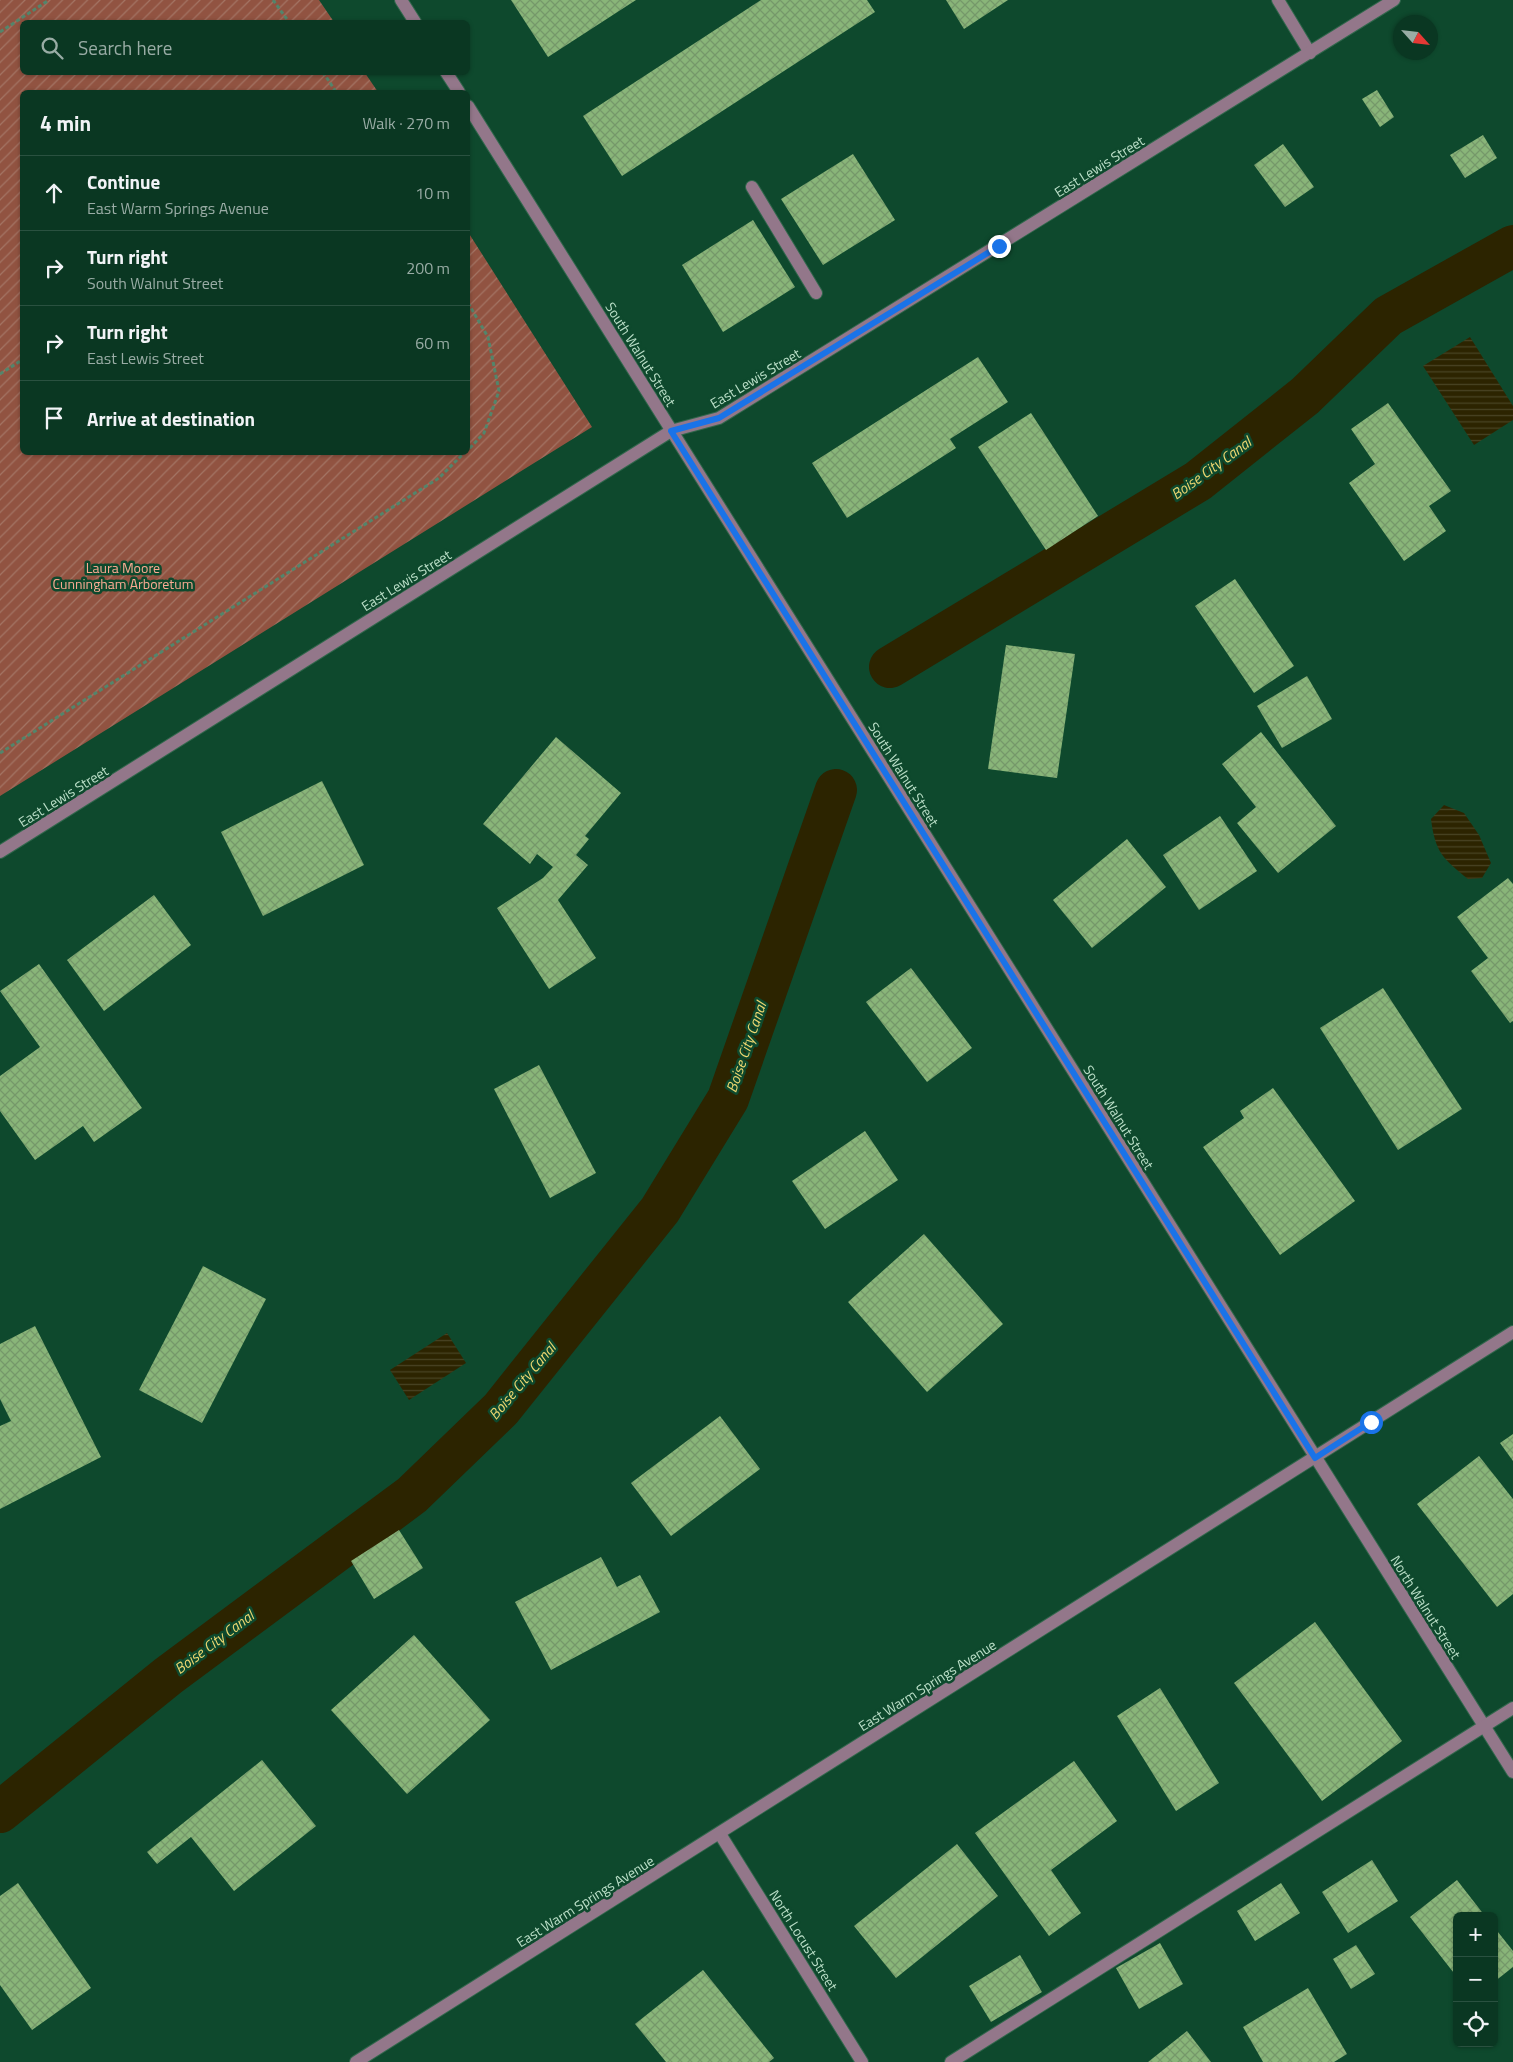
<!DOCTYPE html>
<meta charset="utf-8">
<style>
body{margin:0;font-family:"Titillium Web",sans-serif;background:#133f2a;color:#f1f3f6}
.controls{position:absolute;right:15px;bottom:15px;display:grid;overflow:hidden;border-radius:8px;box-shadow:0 1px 4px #0004}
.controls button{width:45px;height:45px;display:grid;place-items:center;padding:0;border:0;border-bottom:1px solid #2a5140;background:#0a3722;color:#f1f3f6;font:25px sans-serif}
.compass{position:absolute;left:1393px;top:15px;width:45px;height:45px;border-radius:50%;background:#0a3722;box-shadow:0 1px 4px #0004;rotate:117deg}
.stop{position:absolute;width:15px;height:15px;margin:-11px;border:4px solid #1a73e8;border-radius:50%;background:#fff}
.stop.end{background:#1a73e8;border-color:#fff;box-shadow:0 1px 5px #0008}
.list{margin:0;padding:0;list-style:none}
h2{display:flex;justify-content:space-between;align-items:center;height:65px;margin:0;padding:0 20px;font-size:21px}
h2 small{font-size:16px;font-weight:400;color:#99aca5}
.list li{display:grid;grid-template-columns:32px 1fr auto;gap:15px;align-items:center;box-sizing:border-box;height:75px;padding:0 20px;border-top:1px solid #2a5140}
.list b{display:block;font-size:19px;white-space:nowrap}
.list p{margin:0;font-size:16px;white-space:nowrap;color:#99aca5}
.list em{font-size:16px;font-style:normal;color:#99aca5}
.icon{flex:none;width:28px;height:28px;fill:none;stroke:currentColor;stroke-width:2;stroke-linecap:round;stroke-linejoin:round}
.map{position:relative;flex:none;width:1513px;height:2062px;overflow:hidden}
.search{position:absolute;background:#0a3722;box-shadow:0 1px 4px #0004;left:20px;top:20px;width:450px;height:55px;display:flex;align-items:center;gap:12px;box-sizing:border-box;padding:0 18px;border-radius:8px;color:#99aca5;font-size:19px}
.panel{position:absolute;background:#0a3722;box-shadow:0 1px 4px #0004;left:20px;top:90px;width:450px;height:365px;border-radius:8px}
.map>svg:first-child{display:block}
.garden{fill:url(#garden-furrows)}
.water{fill:url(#water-rules)}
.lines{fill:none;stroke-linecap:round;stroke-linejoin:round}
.canal{stroke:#2c2400;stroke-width:42}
.building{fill:url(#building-cross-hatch)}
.minor-casing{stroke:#31674c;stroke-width:14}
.path{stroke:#53856b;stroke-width:3;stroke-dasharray:4 2.5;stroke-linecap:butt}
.minor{stroke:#93778a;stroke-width:12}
.route{stroke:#1a73e8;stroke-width:6}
.labels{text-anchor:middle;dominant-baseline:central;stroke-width:5;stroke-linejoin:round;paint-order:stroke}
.street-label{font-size:14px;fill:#bce0c9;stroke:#0e492d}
.park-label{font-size:14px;fill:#fbab93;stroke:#0e492d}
.water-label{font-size:15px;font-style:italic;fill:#edd771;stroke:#0e492d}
</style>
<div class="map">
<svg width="1513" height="2062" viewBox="0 0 1513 2062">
<defs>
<pattern id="garden-furrows" width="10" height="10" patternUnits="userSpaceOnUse" patternTransform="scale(1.25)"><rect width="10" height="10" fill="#915341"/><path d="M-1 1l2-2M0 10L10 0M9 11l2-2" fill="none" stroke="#a37464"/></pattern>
<pattern id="water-rules" width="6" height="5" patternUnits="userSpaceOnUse" patternTransform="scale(1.25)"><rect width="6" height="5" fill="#2c2400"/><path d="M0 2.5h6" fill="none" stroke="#494424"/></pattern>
<pattern id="building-cross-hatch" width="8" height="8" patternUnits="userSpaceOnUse" patternTransform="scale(1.25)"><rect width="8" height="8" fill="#89b579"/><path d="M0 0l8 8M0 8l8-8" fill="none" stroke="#75986a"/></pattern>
</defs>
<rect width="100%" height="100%" fill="#0e492d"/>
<path class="garden" d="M0,0H319L334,22H22V72L365,73L378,92H22V452H468V232L592,427L0,796Z"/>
<g class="water">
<path d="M1470,337L1513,406V420L1474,445L1423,366Z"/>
<path d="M1444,805L1464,813L1479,835L1491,863L1482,878L1468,879C1443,859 1435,852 1431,819Z"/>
<path d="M447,1333L466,1363L409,1400L390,1370Z"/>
</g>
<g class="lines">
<g class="canal">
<path d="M890,667L1198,481L1305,396L1388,316L1513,246"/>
<path d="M0,1812L168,1676L412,1495L501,1409L660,1210L728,1099L836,790"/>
</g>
</g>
<g class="building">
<path d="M511,0H636L548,57Z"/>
<path d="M761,0H867L875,12L622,176L583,116Z"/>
<path d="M946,0H1008L964,29Z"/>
<path d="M1377,90L1394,117L1380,127L1362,99Z"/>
<path d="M1483,135L1497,158L1465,178L1450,155Z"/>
<path d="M1283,144L1314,187L1285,207L1254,165Z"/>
<path d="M853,154L895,220L823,265L781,199Z"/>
<path d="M753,220L795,287L723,332L682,265Z"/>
<path d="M978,357L1008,402L950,439L956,448L847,518L812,463Z"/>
<path d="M1388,403L1451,491L1429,506L1446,531L1404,561L1349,483L1375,464L1351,429Z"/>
<path d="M1031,413L1098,516L1046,550L978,447Z"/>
<path d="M1235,579L1294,666L1254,693L1195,606Z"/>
<path d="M1006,645L1075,654L1057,778L988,769Z"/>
<path d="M1307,676L1332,719L1282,748L1257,706Z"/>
<path d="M1261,732L1336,826L1278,873L1237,823L1256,807L1222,764Z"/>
<path d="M556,737L621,793L585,836L589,839L576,855L588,865L558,900L596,958L549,989L497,908L543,878L553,867L537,854L530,864L483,824Z"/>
<path d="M322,781L364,865L263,916L221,832Z"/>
<path d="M1220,816L1257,871L1199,910L1163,855Z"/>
<path d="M1127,839L1166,887L1092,948L1053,900Z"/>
<path d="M1508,878L1513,884V1021L1510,1023L1471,971L1488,958L1457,917Z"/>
<path d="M154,895L191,945L104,1011L67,960Z"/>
<path d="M39,964L142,1108L94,1142L83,1126L35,1160L0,1111V1076L40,1047L0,991Z"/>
<path d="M911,968L972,1048L927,1082L866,1002Z"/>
<path d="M1383,988L1462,1109L1398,1150L1320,1028Z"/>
<path d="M539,1065L596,1173L550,1198L494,1089Z"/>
<path d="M1273,1088L1355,1201L1280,1255L1203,1147L1244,1118L1240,1111Z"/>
<path d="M865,1131L898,1180L825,1229L792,1181Z"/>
<path d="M924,1234L1003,1324L927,1392L848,1302Z"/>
<path d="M203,1266L266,1299L202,1423L139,1390Z"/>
<path d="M35,1326L101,1457L0,1509V1426L11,1421L0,1399V1344Z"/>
<path d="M720,1416L760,1469L671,1536L631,1483Z"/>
<path d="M1513,1434V1461L1500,1443Z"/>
<path d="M1479,1456L1513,1499V1594L1497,1607L1417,1504Z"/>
<path d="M399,1530L423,1568L374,1599L351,1561Z"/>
<path d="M601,1557L617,1587L640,1575L660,1612L551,1670L515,1602Z"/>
<path d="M1315,1622L1402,1741L1322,1801L1234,1683Z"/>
<path d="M414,1635L490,1720L407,1794L331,1710Z"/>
<path d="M1160,1688L1219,1783L1176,1811L1117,1716Z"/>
<path d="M262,1760L316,1826L234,1891L191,1837L157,1864L147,1852Z"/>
<path d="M1074,1761L1117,1821L1051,1870L1081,1913L1049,1936L975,1833Z"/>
<path d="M957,1844L998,1896L896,1978L854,1926Z"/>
<path d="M1372,1860L1398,1901L1348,1933L1322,1892Z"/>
<path d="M1457,1880L1485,1916H1457V1977L1410,1917Z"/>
<path d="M18,1883L91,1988L32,2030L0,1985V1896Z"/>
<path d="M1281,1883L1300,1913L1255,1941L1237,1911Z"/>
<path d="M1494,1927L1513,1951V1967L1494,1982Z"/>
<path d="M1160,1943L1183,1984L1139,2009L1116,1968Z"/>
<path d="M1356,1945L1375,1974L1351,1989L1333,1959Z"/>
<path d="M1020,1955L1042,1992L991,2022L969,1986Z"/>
<path d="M703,1970L774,2058L769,2062H666L635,2024Z"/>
<path d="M1308,1988L1347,2054L1334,2062H1263L1243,2027Z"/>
<path d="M1187,2031L1211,2062H1148Z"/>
</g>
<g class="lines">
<defs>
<g id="minor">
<path d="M401,0L415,22"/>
<path d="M1278,0L1310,53"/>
<path d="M446,72L459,92"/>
<path d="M468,106L1513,1772"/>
<path d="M752,187L816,293"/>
<path d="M0,852L671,431L719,418L1394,0"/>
<path d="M720,1834L862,2062"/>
<path d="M356,2062L1513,1332"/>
<path d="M951,2062L1513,1708"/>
</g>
</defs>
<use href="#minor" class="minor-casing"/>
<g class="path">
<path d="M273,0L289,22"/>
<path d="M0,32L49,0"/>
<path d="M323,72L336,92"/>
<path d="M468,303L488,337L499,391L484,433L468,450"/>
<path d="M0,374L22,360"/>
<path d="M0,753L439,478L465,452"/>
</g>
<use href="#minor" class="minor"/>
</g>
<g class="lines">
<path class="route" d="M999,246L719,418L671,431L1315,1458L1371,1422"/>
</g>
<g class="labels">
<g class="street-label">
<text transform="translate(1099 166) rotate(-32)">East Lewis Street</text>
<text transform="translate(641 354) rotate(58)">South Walnut Street</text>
<text transform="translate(755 378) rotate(-31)">East Lewis Street</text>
<text transform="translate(406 580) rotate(-32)">East Lewis Street</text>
<text transform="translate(904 774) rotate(58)">South Walnut Street</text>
<text transform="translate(63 796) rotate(-32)">East Lewis Street</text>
<text transform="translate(1119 1117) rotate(58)">South Walnut Street</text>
<text transform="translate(1426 1607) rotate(58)">North Walnut Street</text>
<text transform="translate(927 1685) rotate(-32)">East Warm Springs Avenue</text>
<text transform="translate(585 1901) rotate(-32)">East Warm Springs Avenue</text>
<text transform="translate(804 1940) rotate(58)">North Locust Street</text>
</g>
<g class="park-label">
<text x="123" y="567">Laura Moore<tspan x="123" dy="16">Cunningham Arboretum</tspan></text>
</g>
<g class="water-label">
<text transform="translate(1211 468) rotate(-36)">Boise City Canal</text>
<text transform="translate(746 1047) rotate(-71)">Boise City Canal</text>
<text transform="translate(522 1381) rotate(-50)">Boise City Canal</text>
<text transform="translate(214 1642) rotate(-37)">Boise City Canal</text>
</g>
</g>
</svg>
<div class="controls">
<button>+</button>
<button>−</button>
<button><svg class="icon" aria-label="locate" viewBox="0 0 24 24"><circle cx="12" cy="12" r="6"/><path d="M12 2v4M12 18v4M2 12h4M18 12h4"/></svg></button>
</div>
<svg class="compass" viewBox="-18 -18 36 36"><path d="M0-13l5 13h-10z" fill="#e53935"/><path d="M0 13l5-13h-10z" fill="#99aca5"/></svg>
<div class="stop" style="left:1371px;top:1422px"></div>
<div class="stop end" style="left:999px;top:246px"></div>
<div class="search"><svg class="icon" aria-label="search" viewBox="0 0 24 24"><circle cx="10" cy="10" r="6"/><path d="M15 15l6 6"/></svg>Search here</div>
<section class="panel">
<h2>4 min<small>Walk · 270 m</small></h2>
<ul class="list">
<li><svg class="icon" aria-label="ahead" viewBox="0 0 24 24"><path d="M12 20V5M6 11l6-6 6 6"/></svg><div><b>Continue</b><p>East Warm Springs Avenue</p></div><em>10 m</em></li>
<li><svg class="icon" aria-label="right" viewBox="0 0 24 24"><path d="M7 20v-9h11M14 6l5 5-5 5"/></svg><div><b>Turn right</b><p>South Walnut Street</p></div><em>200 m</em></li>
<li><svg class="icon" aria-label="right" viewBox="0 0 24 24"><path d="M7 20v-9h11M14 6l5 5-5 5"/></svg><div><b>Turn right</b><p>East Lewis Street</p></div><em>60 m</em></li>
<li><svg class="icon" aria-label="arrive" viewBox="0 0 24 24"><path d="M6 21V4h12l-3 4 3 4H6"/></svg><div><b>Arrive at destination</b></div></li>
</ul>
</section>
</div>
